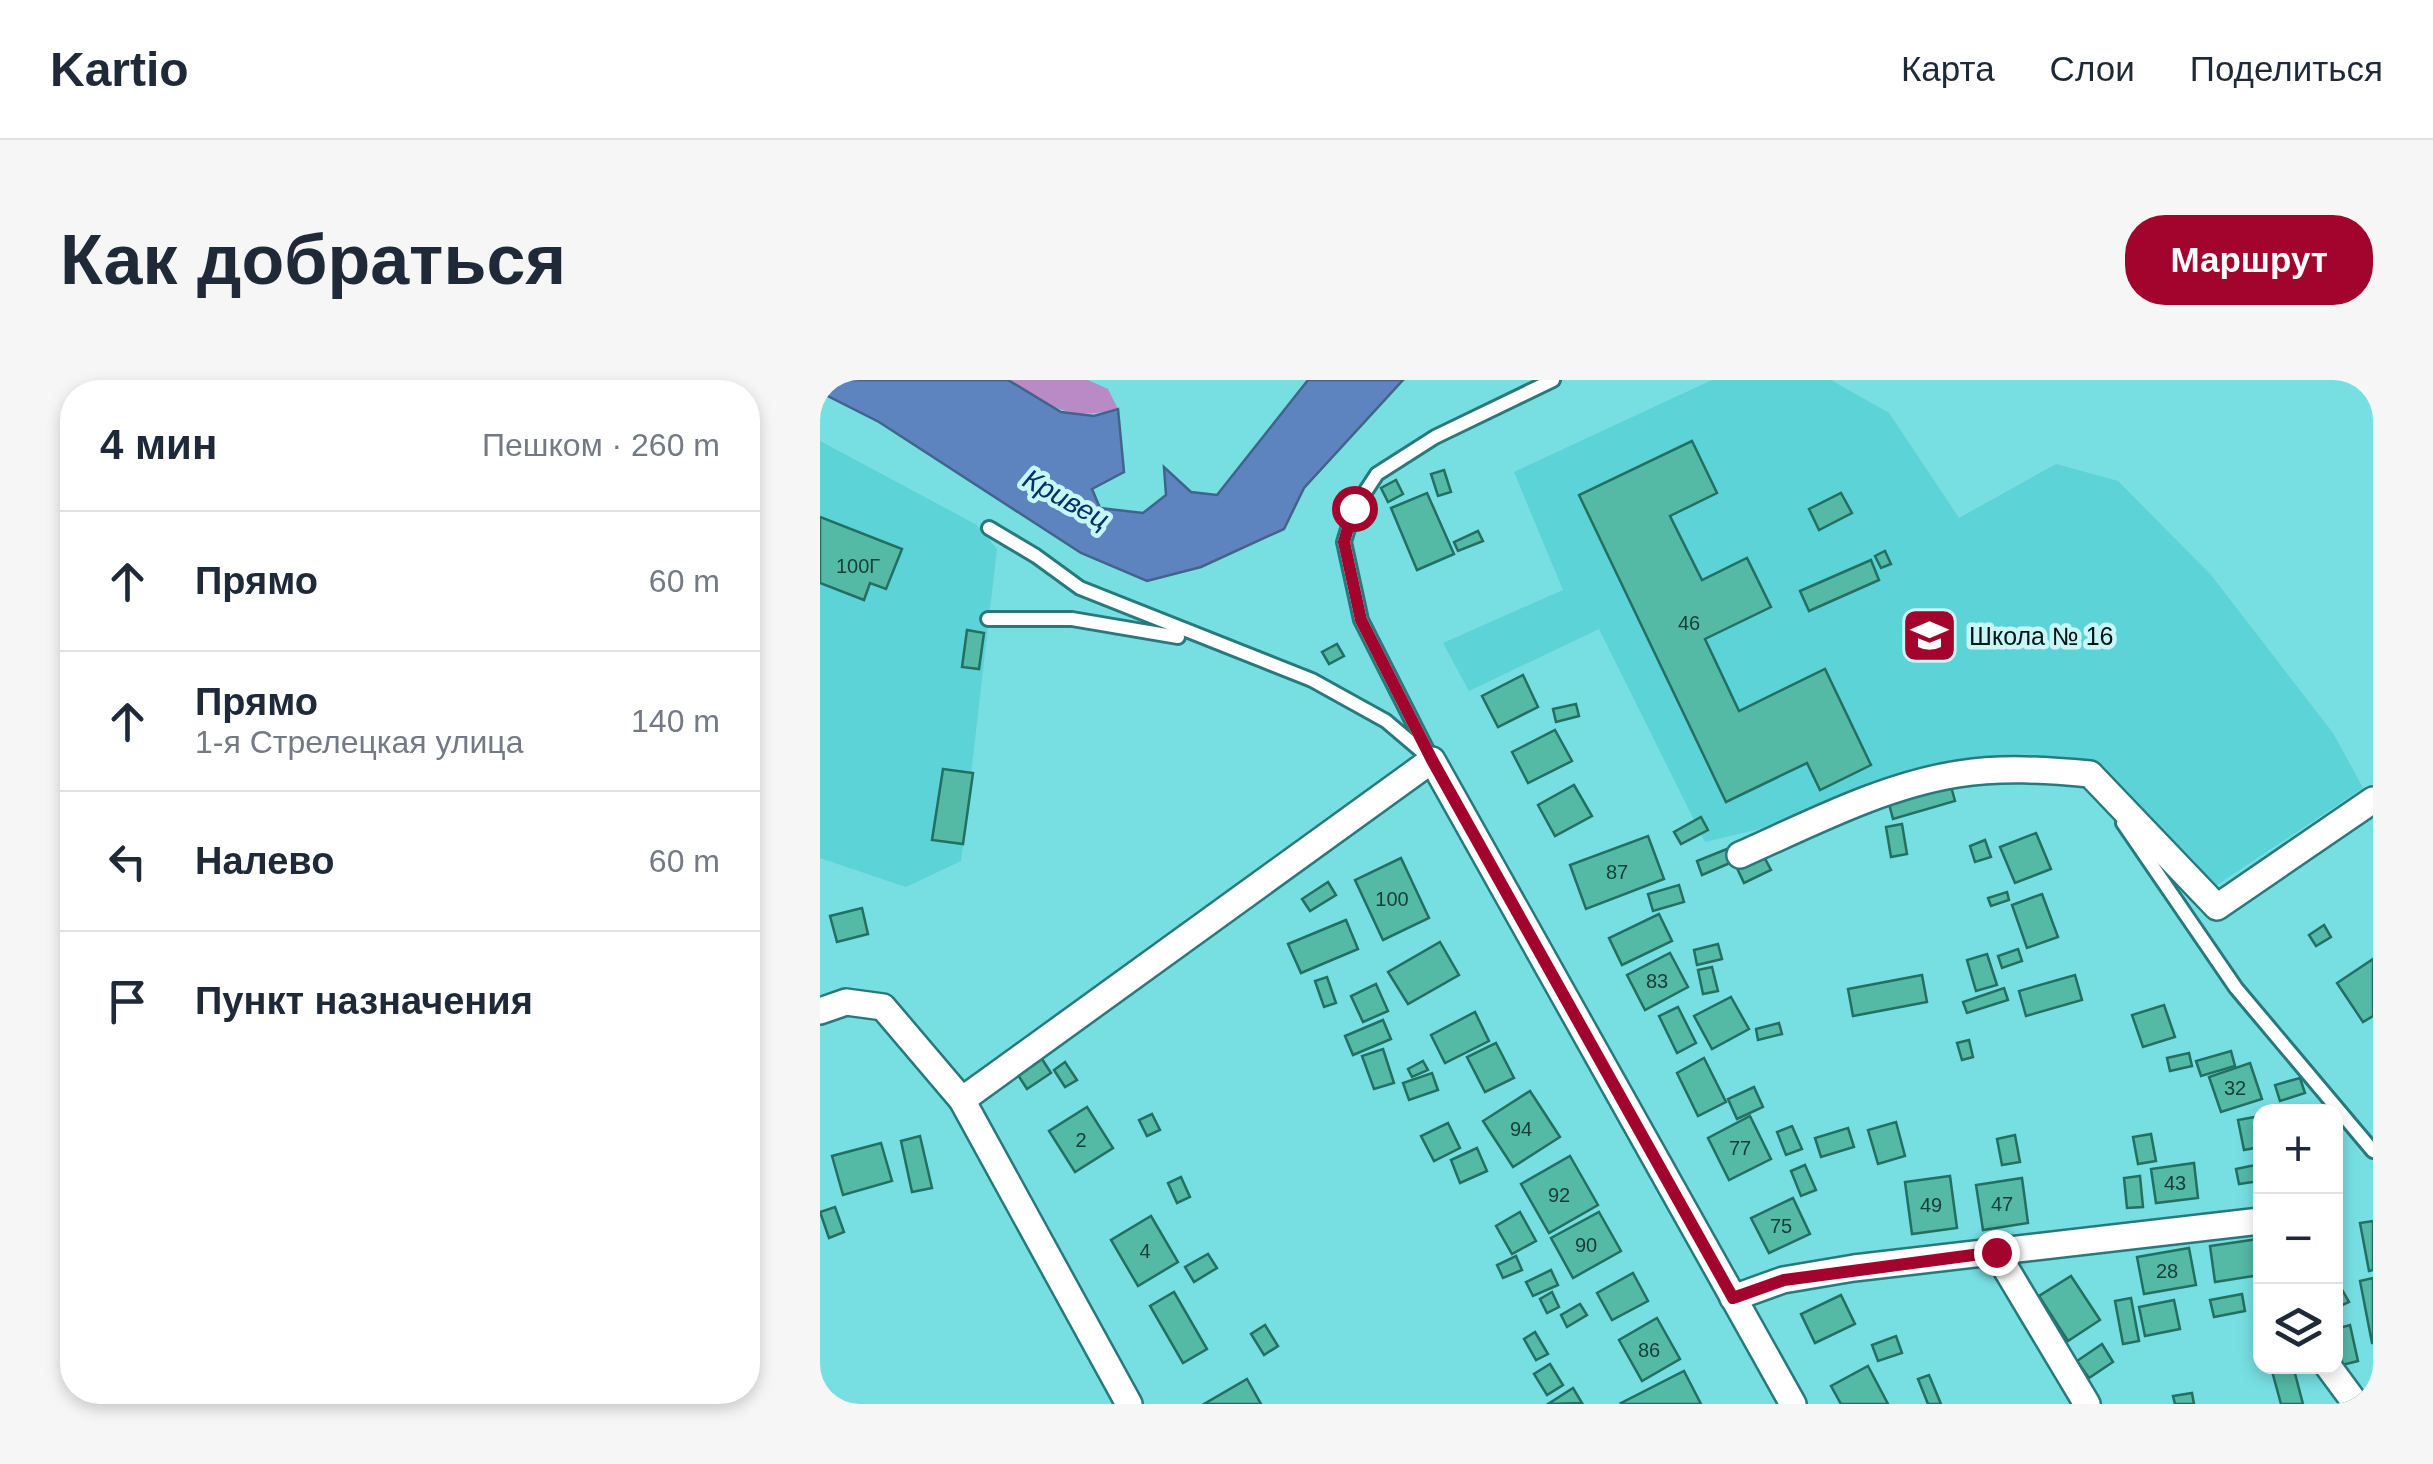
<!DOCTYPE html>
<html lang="ru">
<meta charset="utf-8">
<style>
body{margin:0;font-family:Arial,sans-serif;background:#f6f6f7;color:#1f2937}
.controls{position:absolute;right:30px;bottom:30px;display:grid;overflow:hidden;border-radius:20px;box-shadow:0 5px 15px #0003}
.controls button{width:90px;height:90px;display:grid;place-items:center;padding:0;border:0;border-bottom:2px solid #e0e1e3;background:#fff;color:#1f2937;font:50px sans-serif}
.stop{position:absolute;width:30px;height:30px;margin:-22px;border:8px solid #a3042d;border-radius:50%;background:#fff}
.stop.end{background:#a3042d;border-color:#fff;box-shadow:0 2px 10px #0008}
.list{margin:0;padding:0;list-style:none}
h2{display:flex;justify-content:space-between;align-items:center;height:130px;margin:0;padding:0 40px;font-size:42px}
h2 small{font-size:32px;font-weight:400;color:#747a83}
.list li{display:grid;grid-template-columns:65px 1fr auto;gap:30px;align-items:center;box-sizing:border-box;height:140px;padding:0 40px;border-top:2px solid #e0e1e3}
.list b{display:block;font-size:38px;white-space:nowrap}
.list p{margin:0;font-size:32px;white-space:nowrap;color:#747a83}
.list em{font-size:32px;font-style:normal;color:#747a83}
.icon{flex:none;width:55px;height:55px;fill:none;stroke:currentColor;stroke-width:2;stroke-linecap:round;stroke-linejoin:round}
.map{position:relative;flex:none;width:1553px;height:1024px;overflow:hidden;border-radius:40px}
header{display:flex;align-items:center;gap:60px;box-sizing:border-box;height:140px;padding:0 50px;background:#fff;border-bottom:2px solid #e0e1e3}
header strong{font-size:48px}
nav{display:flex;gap:55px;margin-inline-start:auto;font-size:35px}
.intro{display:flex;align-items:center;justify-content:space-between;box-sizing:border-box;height:240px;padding:0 60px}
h1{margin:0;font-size:70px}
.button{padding:25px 45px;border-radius:40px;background:#a3042d;color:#fff;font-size:35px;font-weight:700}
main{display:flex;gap:60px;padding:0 60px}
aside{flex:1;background:#fff;border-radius:40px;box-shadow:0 5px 15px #0003}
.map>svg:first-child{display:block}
.built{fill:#5cd3d7}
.forest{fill:#b98ac6}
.water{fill:#5d84be;stroke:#41638c;stroke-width:2.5}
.building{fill:#54b9a5;stroke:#236f61;stroke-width:2.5}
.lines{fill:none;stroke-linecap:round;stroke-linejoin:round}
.service-casing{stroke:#27797c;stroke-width:18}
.minor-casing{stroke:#27797c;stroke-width:30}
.service{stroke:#fff;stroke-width:12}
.minor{stroke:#fff;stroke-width:25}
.route{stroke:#a3042d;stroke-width:12}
.labels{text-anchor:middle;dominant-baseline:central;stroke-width:9;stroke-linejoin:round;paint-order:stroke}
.number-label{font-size:20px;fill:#163e3a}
.poi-label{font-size:25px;fill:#011516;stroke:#c7f6f7;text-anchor:start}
.water-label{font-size:28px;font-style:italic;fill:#0a2f65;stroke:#c7f6f7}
</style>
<header>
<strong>Kartio</strong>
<nav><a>Карта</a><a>Слои</a><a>Поделиться</a></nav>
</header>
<div class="intro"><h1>Как добраться</h1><a class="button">Маршрут</a></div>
<main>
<aside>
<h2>4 мин<small>Пешком · 260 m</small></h2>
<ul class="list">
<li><svg class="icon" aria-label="ahead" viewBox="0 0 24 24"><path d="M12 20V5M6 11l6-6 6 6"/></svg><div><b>Прямо</b></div><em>60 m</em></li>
<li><svg class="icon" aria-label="ahead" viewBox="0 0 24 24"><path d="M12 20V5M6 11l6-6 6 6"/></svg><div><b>Прямо</b><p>1-я Стрелецкая улица</p></div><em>140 m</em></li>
<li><svg class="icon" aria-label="left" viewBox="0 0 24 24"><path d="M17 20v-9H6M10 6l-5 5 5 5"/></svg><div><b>Налево</b></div><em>60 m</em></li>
<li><svg class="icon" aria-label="arrive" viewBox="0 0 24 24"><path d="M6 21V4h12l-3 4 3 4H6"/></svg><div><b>Пункт назначения</b></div></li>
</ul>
</aside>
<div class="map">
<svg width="1553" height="1024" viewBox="0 0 1553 1024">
<rect width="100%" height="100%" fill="#77dee2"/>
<g class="built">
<path d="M892,0H1011L1069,33L1139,138L1236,84L1298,101L1391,195L1513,353L1543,408L1391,509L1327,449L1228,380L885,462L779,249L649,311L623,263L743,210L694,92Z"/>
<path d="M0,61L157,145L177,169L141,481L86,507L0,478Z"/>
</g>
<path class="forest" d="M188,0H268L288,9L298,29C248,42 230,26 188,0Z"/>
<path class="water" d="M0,0H188L241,32L274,36L298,29L304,92L272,109L280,128L323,133L346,115L344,87L371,112L397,115L488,0H583L484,108L464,149L381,187L327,201L261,173L59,42L0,12Z"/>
<g class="building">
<path d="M872,61L897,113L850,136L882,200L927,178L951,227L885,259L919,331L1005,289L1051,385L1000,410L987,383L906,422L759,115Z"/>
<path d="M624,90L631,112L618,116L611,94Z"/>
<path d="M576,100L583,114L568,122L561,108Z"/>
<path d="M607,113L634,174L597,190L571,128Z"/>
<path d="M1021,113L1032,133L999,150L989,129Z"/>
<path d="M0,137L82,169L66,209L50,203L44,220L0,203Z"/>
<path d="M658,151L663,161L638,171L634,162Z"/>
<path d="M1065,171L1071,184L1061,188L1055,176Z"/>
<path d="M1051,180L1059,200L989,231L980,211Z"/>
<path d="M147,250L164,253L159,289L142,287Z"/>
<path d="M517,264L524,276L509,284L502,272Z"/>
<path d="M703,295L718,327L678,347L662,316Z"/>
<path d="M756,324L759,336L736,342L733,329Z"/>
<path d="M735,350L752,381L708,403L692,372Z"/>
<path d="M123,389L153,393L143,464L112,460Z"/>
<path d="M1127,392L1135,421L1073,439L1065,409Z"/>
<path d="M754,405L772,436L735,456L718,425Z"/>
<path d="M881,437L888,450L861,464L854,452Z"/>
<path d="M1082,444L1087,474L1071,477L1066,447Z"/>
<path d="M1216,453L1231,489L1195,503L1180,467Z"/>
<path d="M828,456L844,499L766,529L750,485Z"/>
<path d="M1165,460L1171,477L1155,482L1150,466Z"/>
<path d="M912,467L917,480L882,495L877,481Z"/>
<path d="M942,473L951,490L924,503L916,486Z"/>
<path d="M581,478L609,538L563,560L535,500Z"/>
<path d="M508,502L516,515L490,531L482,519Z"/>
<path d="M859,505L864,522L833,531L828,514Z"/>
<path d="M1187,512L1189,520L1171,526L1168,518Z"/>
<path d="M1222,514L1238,557L1207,568L1192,525Z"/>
<path d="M42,528L48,554L17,562L10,536Z"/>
<path d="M839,534L852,561L802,585L789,558Z"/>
<path d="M526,540L538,569L481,593L468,564Z"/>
<path d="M1504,545L1511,557L1496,566L1489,555Z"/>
<path d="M620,562L639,595L588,624L568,592Z"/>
<path d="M898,564L902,579L877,585L874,570Z"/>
<path d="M1198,569L1202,581L1182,588L1178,576Z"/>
<path d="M850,573L868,607L825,630L807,595Z"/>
<path d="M1167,574L1177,605L1156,611L1147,580Z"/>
<path d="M1553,579V636L1543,642L1517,603Z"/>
<path d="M892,587L898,611L883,614L878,590Z"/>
<path d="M1102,595L1107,622L1033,636L1028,609Z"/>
<path d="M1255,595L1262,620L1206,636L1199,611Z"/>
<path d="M507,597L516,623L504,627L495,601Z"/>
<path d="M556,604L568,631L543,642L531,616Z"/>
<path d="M1184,608L1188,620L1147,633L1143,622Z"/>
<path d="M911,617L929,649L892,669L874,636Z"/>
<path d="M1344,625L1355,657L1323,667L1312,635Z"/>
<path d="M858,627L876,663L857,673L839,636Z"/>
<path d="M655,632L669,661L625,683L611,655Z"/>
<path d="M563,640L571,659L533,675L525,656Z"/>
<path d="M959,643L962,654L938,660L936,649Z"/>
<path d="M1149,660L1153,677L1142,680L1137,663Z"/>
<path d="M676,663L694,698L665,712L647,677Z"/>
<path d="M563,669L574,703L554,709L542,676Z"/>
<path d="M1411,671L1415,686L1381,696L1376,681Z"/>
<path d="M1369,673L1372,686L1350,691L1347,678Z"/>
<path d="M884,678L906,722L878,736L857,693Z"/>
<path d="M222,679L231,693L207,709L198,695Z"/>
<path d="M603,681L608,690L592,697L588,689Z"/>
<path d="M245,682L257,700L245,707L234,690Z"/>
<path d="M1430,683L1442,719L1401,732L1389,697Z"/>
<path d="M612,693L618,710L589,720L583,703Z"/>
<path d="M1480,698L1485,713L1460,721L1455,705Z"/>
<path d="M934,707L943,727L917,739L908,719Z"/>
<path d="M710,711L740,757L693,787L663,741Z"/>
<path d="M267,727L293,768L255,792L229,751Z"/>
<path d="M332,734L340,750L327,756L319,740Z"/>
<path d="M930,736L951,779L909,800L888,758Z"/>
<path d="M1440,736V767L1424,770L1418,740Z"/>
<path d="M1076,742L1085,776L1058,784L1048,750Z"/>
<path d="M628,743L640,768L614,781L601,756Z"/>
<path d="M972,746L982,769L966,775L957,752Z"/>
<path d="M1028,748L1034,767L1001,777L995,758Z"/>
<path d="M1331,754L1336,781L1318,784L1313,757Z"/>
<path d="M1195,755L1200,782L1182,785L1177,759Z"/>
<path d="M100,756L112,808L92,812L81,761Z"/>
<path d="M61,763L72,801L23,815L12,776Z"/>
<path d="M657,768L667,791L640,803L631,780Z"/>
<path d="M750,776L778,825L729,853L701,804Z"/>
<path d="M1374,783L1378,818L1336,823L1331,789Z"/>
<path d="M1440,784V801L1419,804L1416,789Z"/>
<path d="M985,785L996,810L981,816L971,791Z"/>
<path d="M1130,796L1137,848L1092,854L1085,802Z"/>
<path d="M1320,796L1323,827L1307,828L1304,798Z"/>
<path d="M361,797L370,817L357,823L348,803Z"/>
<path d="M1202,798L1208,843L1163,850L1156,805Z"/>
<path d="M973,818L990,854L949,873L931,838Z"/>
<path d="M15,827L24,852L9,858L0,832Z"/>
<path d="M700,832L716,861L692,874L676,846Z"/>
<path d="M779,832L801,871L753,898L731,858Z"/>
<path d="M331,836L358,882L318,906L291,860Z"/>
<path d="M1553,841V890L1549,891L1540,843Z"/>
<path d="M1438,859L1440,895L1395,902L1390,866Z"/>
<path d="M1369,868L1376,905L1324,914L1317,877Z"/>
<path d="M388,874L397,888L374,902L365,887Z"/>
<path d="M696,876L702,890L683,898L677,885Z"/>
<path d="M731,890L738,905L713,916L706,902Z"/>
<path d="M813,893L828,921L792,940L777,913Z"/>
<path d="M1251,896L1280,940L1248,961L1219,916Z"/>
<path d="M1553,898V963H1552L1540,901Z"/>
<path d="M1520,906L1529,922L1516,928V908Z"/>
<path d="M354,912L387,969L363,983L330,926Z"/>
<path d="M732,912L739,927L727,933L720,919Z"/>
<path d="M1422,914L1425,931L1394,937L1390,920Z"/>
<path d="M1021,915L1035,944L995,963L981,934Z"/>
<path d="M1311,918L1319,961L1303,964L1295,921Z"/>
<path d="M1354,920L1360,949L1325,956L1319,927Z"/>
<path d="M760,924L767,935L747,947L741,935Z"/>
<path d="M837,938L860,979L822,1001L799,960Z"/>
<path d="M445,945L458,966L444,975L431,954Z"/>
<path d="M1530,945L1538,981L1522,985L1516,949Z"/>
<path d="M715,952L728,974L716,980L704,959Z"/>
<path d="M1076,956L1082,973L1058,981L1052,965Z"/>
<path d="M1282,964L1293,982L1269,998L1257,981Z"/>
<path d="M730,984L743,1005L727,1015L714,994Z"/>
<path d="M1048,986L1068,1024H1021L1011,1006Z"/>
<path d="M1473,986L1483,1024H1461L1452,991Z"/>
<path d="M864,991L881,1024H802L801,1023Z"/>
<path d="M1109,995L1121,1024H1108L1098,999Z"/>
<path d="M427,999L441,1024H384Z"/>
<path d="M753,1008L762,1023L728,1024Z"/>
<path d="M1372,1013L1374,1024H1355L1353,1016Z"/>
</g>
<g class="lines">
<defs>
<g id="service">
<path d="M169,148L216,176L260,208L492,300L566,341L606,375"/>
<path d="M168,239H252L358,257"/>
<path d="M612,380L541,240L524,162L534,129L557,94L615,57L733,0"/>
<path d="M1303,443L1416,608L1553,771"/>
</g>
<g id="minor">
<path d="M920,475C990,444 1062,406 1138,394C1182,387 1226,390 1270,394L1397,527L1553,420"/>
<path d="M0,631L26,622L63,627L142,720L309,1024"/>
<path d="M142,720L612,380L973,1024"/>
<path d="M1176,872L1267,1024"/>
<path d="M913,918L963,900L1034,888L1440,841"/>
<path d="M1508,986L1536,1024"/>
</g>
</defs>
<use href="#service" class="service-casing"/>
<use href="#minor" class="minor-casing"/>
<use href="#service" class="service"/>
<use href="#minor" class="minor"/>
</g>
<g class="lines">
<path class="route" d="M534,128L524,162L541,240L612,380L913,918L964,900L1176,872"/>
</g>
<defs>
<symbol id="school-square" viewBox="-11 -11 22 22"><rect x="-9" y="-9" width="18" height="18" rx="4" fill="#a3042d" stroke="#c7f6f7"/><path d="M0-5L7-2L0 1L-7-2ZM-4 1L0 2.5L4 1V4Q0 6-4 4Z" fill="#fff"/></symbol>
</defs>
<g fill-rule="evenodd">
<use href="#school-square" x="1078" y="224" width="63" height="63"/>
</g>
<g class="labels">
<g class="number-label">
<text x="38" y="186">100Г</text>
<text x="869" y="243">46</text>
<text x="797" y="492">87</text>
<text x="572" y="519">100</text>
<text x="837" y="601">83</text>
<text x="1415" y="708">32</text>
<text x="701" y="749">94</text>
<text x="261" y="760">2</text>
<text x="920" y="768">77</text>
<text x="1355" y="803">43</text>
<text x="739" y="815">92</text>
<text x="1182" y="824">47</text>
<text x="1111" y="825">49</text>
<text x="961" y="846">75</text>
<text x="766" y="865">90</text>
<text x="325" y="871">4</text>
<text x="1347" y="891">28</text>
<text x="829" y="970">86</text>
</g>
<g class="poi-label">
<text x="1149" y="256">Школа № 16</text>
</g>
<g class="water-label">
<text transform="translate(246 119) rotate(29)">Кривец</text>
</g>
</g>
</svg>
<div class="controls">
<button>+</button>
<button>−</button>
<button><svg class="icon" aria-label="layers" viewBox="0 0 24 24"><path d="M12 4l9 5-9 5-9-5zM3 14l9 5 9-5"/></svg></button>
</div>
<div class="stop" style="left:534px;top:128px"></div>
<div class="stop end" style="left:1176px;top:872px"></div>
</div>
</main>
